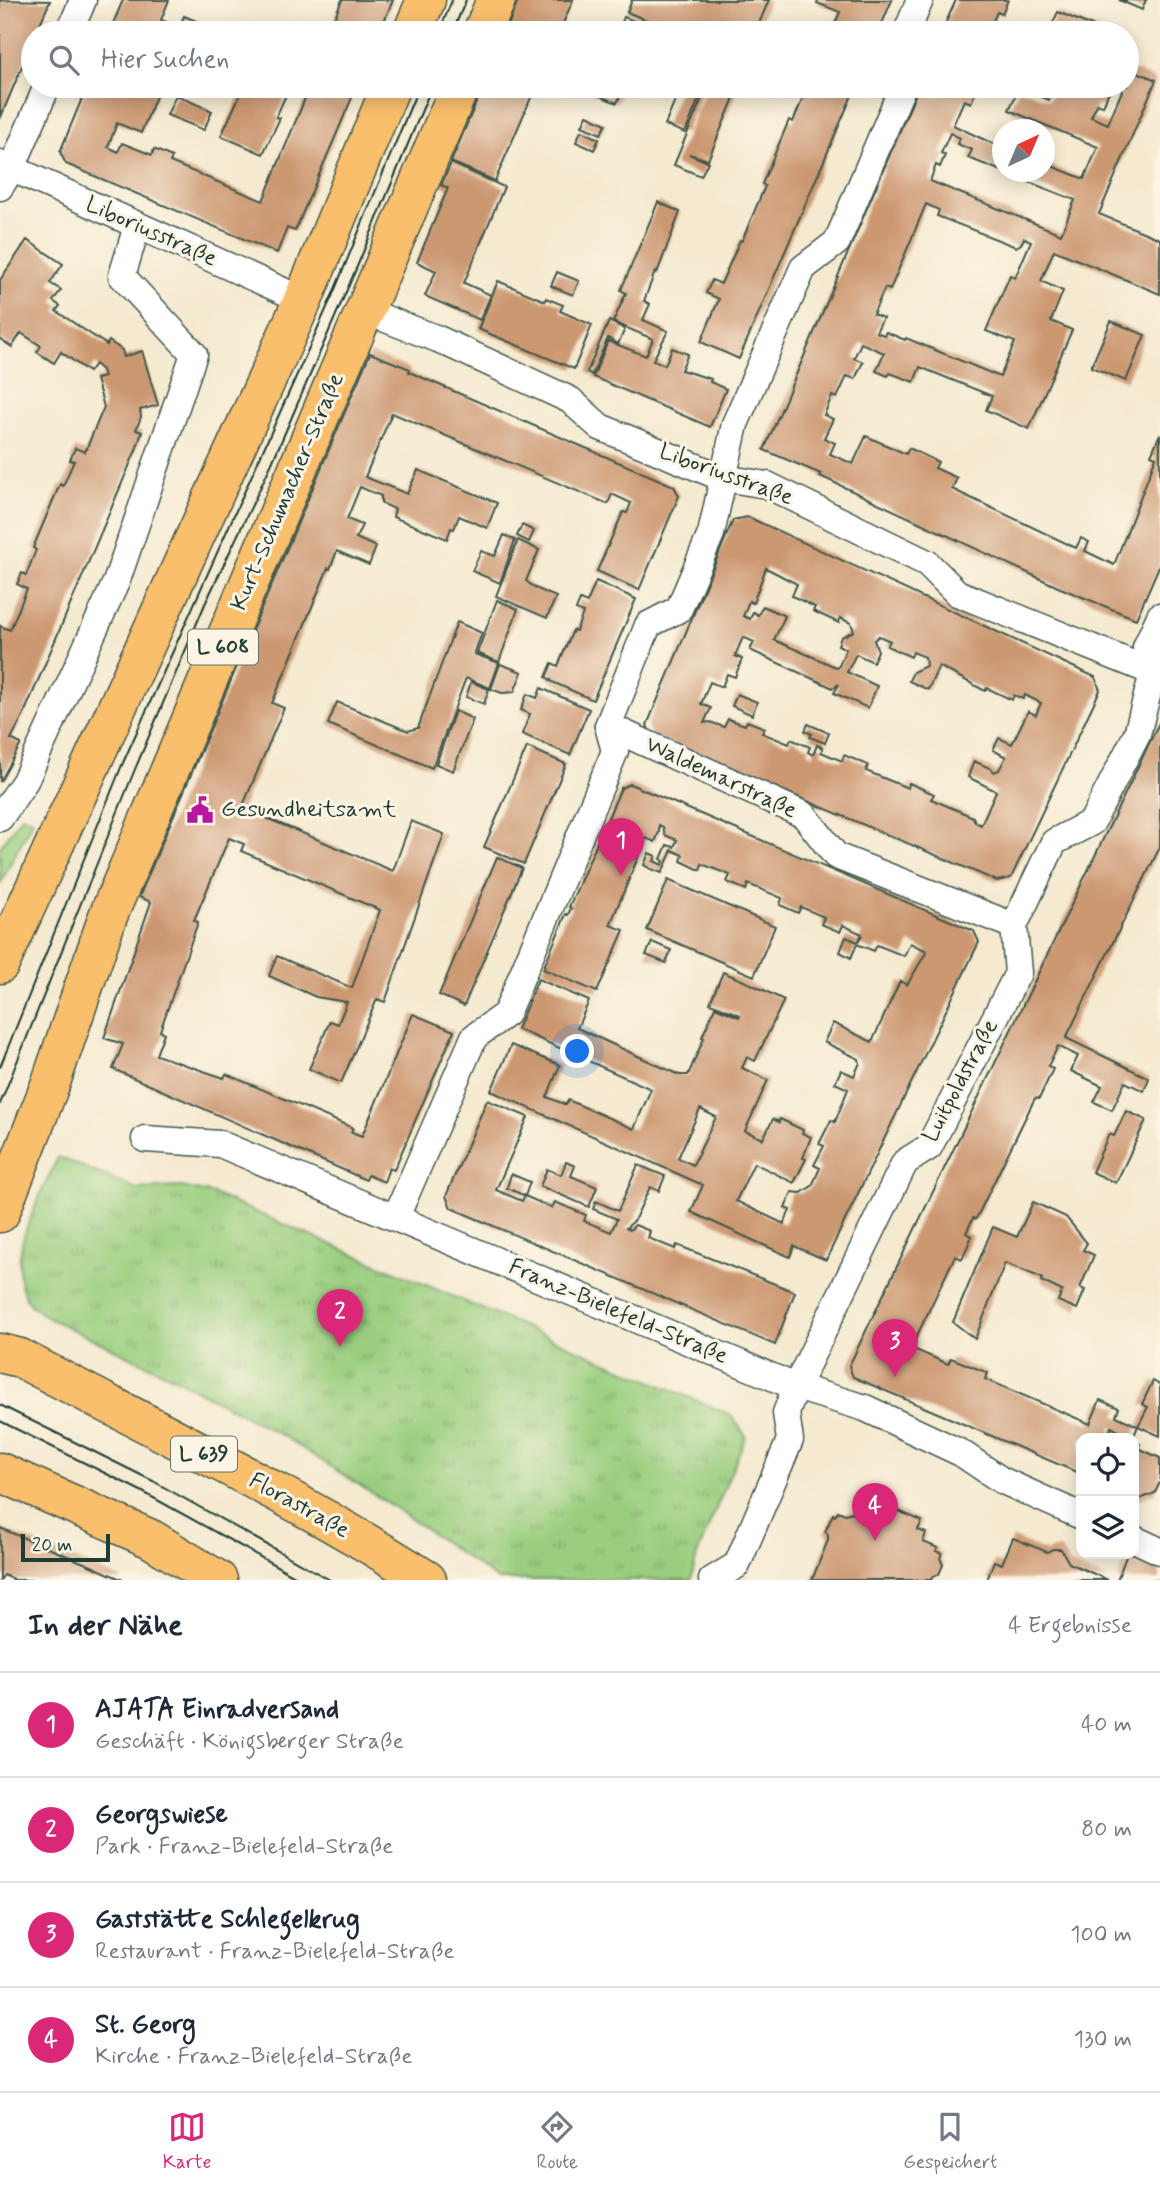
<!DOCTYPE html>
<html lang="de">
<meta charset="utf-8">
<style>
body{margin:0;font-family:Mynerve,sans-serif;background:#f2f2f3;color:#1f2937}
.controls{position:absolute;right:21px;bottom:21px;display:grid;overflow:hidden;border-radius:14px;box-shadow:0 4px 18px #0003}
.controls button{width:63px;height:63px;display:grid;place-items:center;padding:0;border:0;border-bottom:2px solid #e0e1e3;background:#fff;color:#1f2937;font:35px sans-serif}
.compass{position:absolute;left:992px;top:119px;width:63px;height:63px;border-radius:50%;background:#fff;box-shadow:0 4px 18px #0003;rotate:44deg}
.scale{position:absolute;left:21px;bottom:18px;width:89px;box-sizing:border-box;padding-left:7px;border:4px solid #1f3d34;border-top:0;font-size:19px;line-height:24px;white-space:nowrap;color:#1f3d34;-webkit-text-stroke:5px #fcf5e5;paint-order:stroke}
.you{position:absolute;left:578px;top:1052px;width:24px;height:24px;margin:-18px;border:5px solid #fff;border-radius:50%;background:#1a73e8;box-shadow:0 0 0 10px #1a73e833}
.badge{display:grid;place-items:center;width:46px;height:46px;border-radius:50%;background:#db2777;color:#fff;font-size:23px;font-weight:700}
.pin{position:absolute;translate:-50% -58px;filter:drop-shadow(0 2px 4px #0008)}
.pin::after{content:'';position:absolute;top:37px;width:24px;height:21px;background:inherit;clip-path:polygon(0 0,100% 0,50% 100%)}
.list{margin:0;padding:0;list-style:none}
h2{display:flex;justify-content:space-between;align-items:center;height:91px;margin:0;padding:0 28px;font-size:30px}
h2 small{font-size:23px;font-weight:400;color:#747a83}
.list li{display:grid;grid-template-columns:46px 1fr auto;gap:21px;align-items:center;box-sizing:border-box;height:105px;padding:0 28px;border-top:2px solid #e0e1e3}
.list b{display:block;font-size:26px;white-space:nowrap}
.list p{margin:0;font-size:23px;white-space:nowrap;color:#747a83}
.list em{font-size:23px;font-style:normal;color:#747a83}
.icon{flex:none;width:38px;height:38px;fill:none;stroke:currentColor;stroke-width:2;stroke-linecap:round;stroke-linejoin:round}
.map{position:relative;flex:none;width:1160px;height:1580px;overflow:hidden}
.search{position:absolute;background:#fff;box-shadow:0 4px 18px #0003;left:21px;right:21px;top:21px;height:77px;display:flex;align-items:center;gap:18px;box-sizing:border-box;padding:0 24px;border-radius:38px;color:#747a83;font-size:26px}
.sheet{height:511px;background:#fff}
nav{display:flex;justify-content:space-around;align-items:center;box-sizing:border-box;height:98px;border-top:2px solid #e0e1e3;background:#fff;font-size:19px;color:#747a83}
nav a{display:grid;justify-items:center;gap:4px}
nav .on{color:#db2777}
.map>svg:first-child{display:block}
.grass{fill:#9ace7e;stroke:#5c8659;stroke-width:2}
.park{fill:url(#park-tufts);stroke:#5c8659;stroke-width:2}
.building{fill:#cc9872;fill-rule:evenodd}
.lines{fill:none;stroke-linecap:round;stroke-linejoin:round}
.street-casing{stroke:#3f574b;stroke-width:29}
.primary-casing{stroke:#3f574b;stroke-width:41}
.street{stroke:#fff;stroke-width:26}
.primary{stroke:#f9bf6d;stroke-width:38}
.tram{stroke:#1f3d34;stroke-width:2}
.labels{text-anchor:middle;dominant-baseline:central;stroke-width:6;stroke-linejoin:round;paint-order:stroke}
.shield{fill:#fcf5e5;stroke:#617469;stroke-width:2}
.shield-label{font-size:21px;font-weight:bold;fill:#1f3d34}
.street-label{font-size:23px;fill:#1f3d34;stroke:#fcf5e5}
.poi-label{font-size:23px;fill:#1f3d34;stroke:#fcf5e5;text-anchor:start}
</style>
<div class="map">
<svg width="1160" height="1580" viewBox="0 0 1160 1580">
<defs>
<pattern id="park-tufts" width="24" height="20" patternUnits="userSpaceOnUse" patternTransform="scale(1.75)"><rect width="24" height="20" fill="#9ace7e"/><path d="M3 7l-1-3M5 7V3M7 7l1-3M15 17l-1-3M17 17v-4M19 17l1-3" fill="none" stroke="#7da868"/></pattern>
</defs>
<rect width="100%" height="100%" fill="#fcf5e5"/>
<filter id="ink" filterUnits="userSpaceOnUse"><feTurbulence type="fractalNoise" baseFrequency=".0143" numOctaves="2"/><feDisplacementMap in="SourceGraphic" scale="14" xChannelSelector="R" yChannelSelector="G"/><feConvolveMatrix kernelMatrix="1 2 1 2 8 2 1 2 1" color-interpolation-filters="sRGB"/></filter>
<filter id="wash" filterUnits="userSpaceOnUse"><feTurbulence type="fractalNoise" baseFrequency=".00686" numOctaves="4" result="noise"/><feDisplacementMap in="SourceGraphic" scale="28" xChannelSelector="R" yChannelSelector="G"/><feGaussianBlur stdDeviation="1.57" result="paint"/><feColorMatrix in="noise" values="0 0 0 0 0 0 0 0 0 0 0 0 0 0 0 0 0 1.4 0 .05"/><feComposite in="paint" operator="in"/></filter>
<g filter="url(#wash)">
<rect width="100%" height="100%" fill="#f5ead0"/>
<path class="grass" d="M22,815L33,820L0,884V847Z"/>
<path class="park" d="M58,1157L137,1189L182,1187L213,1194L731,1415L746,1436L697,1555L691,1580H498L395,1508L283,1436L169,1375L48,1318C40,1312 29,1306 25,1296C5,1254 41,1195 58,1157Z"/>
<g id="blocks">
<g class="building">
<path d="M0,0L50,1L36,33H33V40L0,119Z"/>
<path d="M123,0H169L161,20L174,25L170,33H109Z"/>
<path d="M342,0H393L379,33H328Z"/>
<path d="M518,0H573L559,33H505Z"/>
<path d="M632,0H769L755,33H677L627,12Z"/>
<path d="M818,0H892L878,33H831L840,12L817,3Z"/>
<path d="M956,0H1008L1002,14L997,12L988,33H941Z"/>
<path d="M1119,0H1146L1142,10Z"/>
<path d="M1058,12L1109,33H1048Z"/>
<path d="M184,16L226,33H177Z"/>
<path d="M624,17L650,27L647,33H618Z"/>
<path d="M1131,69L1156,80L1099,214L1160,239V294L1054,250L1041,281L1063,291L1051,321L1072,330L1029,429L986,410L992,396L920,367L914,382L890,373L888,376L876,371L884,353L861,343L854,358L863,362L855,379L847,376L837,398L832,396L824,415L833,419L824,438L835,443L830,454L853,464L866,436L906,454L909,448L938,462L935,468L957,478L952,489L1076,548L1081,538L1089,542L1085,551L1114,565L1156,457L1151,455L1160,434V564L1136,619L1058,587L820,476L821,474L764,450L919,86H970L969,88L976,91L971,103L964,100L953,125L1002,148V171L968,158L972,150L957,144L960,138L950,133L941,153L945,155L940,167L936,165L930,181L1061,234L1075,200L1003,172H1044V163L1084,179L1098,147L1009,110L1019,88L1049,100L1055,86H1105L1110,89L1103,106L1097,104L1091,117L1108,124L1124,86H1127ZM926,204L939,210L937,216L1016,247L1021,244L1024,238L1031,241L1015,278L1010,275L986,331L1015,342L1000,377L906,338L905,340L886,332L884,335L876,332L883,318L873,314L885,288L890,290Z"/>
<path d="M87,86H152L159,89L141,133L117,123L108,147L118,152L122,143L152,155L154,149L172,157L170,162L263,201L310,86H357L295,231L287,228L277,253L66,164L60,152Z"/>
<path d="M244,86H290L276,117L280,118L263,154L221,136Z"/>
<path d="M483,86H536L495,181L451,162Z"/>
<path d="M595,86H625L617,103L592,93Z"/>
<path d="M681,86H704L685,133L665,125Z"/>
<path d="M707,86H739L708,160L689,154L708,162L701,176L674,165Z"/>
<path d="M808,86H856L739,359L701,342L719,299L706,293L712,280L721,284L740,240L742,241L765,186L762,184L789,120L793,122Z"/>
<path d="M176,95L212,111L204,130L167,115Z"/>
<path d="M587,115L606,124L601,134L582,126Z"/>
<path d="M581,131L599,139L594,150L576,142Z"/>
<path d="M451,163L504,187L464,283L491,295L480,320L425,296L436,271L417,262L448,188L441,185Z"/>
<path d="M658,202L680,212L657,273L655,272L644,301L650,304L643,320L668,331L653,360L665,365L672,348L688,354L681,370L711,379L710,382L726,389L710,427L593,377L608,341L646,356L653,339L613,322L626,293L621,290Z"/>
<path d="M27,240L63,264L50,283L61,290L53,301L60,306L56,311L107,345L109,341L122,350L124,357L142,351L158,405L140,410L141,417L136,430L142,432L136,450L23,716L11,739L21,744L0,782V626L10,630L27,589L17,584L22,573L26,575L36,550L33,548L46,517L60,484L63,486L74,461L70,460L75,448L85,452L104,407L96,379L104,377L102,370L95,364L89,372L61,352L54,363L37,352L41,346L21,333L12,347L0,339V280Z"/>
<path d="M557,272L579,281L573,295L551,286Z"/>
<path d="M498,281L545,301L546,298L563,305L560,311L592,325L574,369L478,329Z"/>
<path d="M609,321L625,329L618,344L608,338L592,375L587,372Z"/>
<path d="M1111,321L1145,335L1126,381L1091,367Z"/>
<path d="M370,353L410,369L409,372L674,486L679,496L639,590L597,571L623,512L627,513L631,503L612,494L608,504L392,413L365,477L407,494L418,470L497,503L487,528L459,516L454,529L451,528L447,539L393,517L395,509L381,503V496L360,487L347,519L362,525L356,538L376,547L369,565L337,551L330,569L328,568L273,701L272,703L284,708L242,808L393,871L411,821L444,834L385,1002L377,999L341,1083L309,1069L330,1021L338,1024L347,1002L316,997L269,976L277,956L352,988L380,910L241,851L244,844L229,838L194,920L198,922L160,1031L164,1033L156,1055L224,1078L226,1074L353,1128L351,1132L362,1136L413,1014L454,1031L394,1170L389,1168L384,1182L368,1175L366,1180L113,1069L123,1044L104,1038L151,902L139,897Z"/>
<path d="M748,517L1095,677L1100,690L1011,878L997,881L651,735L647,725L733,520ZM766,568L797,584L792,596L815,607L813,611L839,623L840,618L851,623L854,631L841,637L838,645L846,649L838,668L774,640L785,616L763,606L758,615L753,612L750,619L743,616L749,601L753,603ZM879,636L890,641L887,646L911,657L913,652L925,657L926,666L913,672L909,681L928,690L939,666L985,691L987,688L1012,700L1014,695L1023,699L1025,695L1041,703L1036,715L1028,711L1012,744L999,738L993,750L1006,757L999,770L994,772L992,769L974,761L968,777L996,791L981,825L975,822L973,817L931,799L934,794L909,783L908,788L866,771L868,765L844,755L842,761L821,752L823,748L817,745L813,755L808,752L810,747L791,739L789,744L762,733L765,728L747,721L745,725L728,719L724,727L710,722L704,723L711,708L701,704L710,682L722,687L727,674L735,677L742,659L735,656L743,637L754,642L750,650L833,688L839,684L834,693L868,708L877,686L847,672L856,654L873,662L878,651L874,640Z"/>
<path d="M522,525L534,531L529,542L517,536Z"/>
<path d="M504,535L515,540L500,583L472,571L481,551L495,556Z"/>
<path d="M518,540L539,550L526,581L535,588L556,597L547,618L496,596Z"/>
<path d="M596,581L636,599L593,700L550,681L551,680L546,677L552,663L558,666L573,630L576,631L583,613L576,610L580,600L587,603Z"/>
<path d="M497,600L518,609L499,662L477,653Z"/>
<path d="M457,622L482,633L474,654L499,663L490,688L466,678L432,768L328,724L337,702L408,731L418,728Z"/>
<path d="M500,664L522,672L514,692L502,693L491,689Z"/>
<path d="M471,682L489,689L484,704L466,697Z"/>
<path d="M541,688L589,709L570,755L522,734L530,714L521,710L527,694L537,698Z"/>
<path d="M737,694L757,702L752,715L732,706Z"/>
<path d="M455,711L473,719L453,771L436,764Z"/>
<path d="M1160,721V847L1066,1038L1149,1078L1144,1091L1125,1082L1112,1110L1094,1102L1102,1086L1071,1071L1078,1056L1058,1046L1048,1066L1053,1069L1039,1099L1035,1098L976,1219L973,1218L966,1233L972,1236L962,1259L955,1256L911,1348L948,1364L951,1358L988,1373L985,1379L1090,1424L1100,1400L1119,1408L1116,1416L1138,1426L1133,1438L1111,1427L1110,1430L1128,1438H1081V1474L853,1377L849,1366Z"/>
<path d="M808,724L829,733L825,743L810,737L812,734L805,731Z"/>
<path d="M527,747L566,764L524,864L484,847Z"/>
<path d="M630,784L974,931L979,942L826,1260L794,1246L790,1257L691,1212L703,1185L491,1091L511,1045L560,1065L547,1097L566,1105L568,1100L634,1129L651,1089L517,1029L538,979L589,1001L577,1028L679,1075H688L704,1038L702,1037L715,1007L739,1017L740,1015L710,1003L723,972L753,985L784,1000L755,1061L747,1057L742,1068L768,1080L745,1131L763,1139L773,1119L779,1122L780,1119L803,1130L802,1133L811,1137L803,1158L806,1159L794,1183L754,1163L736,1201L784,1224L790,1210L785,1208L792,1192L801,1193L812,1186L820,1168L814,1165L824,1146L819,1144L831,1120L835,1122L848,1089L835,1083L841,1070L854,1076L860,1063L859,1059L824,1042L833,1023L872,1042L900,981L907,985L927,951L910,943L904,956L877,945L874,951L857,944L851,958L840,952L846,937L858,942L862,934L843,925L840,932L821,924L824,917L801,907L798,913L780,905L782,898L748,884L746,890L727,882L730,875L702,864L700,870L681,861L683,855L672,850L662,873L651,869L644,865L649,853L656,856L654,861L662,865L664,861L661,859L667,845L674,847L677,840L665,835L663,827L659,825V832L655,842L646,838L610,925L624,930L597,992L543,969L566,914L568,915L571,908L569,907L621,788ZM700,1109L716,1117L693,1165L678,1158Z"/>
<path d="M497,857L522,868L464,1006L439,995Z"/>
<path d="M668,880L775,926L754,976L647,930Z"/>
<path d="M652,942L671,950L666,963L646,955Z"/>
<path d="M487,1100L528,1117L496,1190L522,1201L525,1196L552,1208L555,1202L586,1215L584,1221L611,1232L617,1219L593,1209L596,1201L618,1211L638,1165L665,1176L659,1191L650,1187L634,1221L626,1228L630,1230L635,1225L650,1231L648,1238L675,1249L677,1245L795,1292L775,1345L451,1208L446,1196Z"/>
<path d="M1126,1111L1146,1120L1116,1183L1092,1172L1109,1134L1114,1136Z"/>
<path d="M566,1162L575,1166L571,1176L597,1187L589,1207L540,1186L547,1169L561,1175Z"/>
<path d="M511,1174L530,1182L525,1196L507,1188Z"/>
<path d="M1033,1202L1066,1217L1087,1243L1083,1250L1094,1255L1080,1288L1085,1290L1077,1309L1058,1301L1062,1291L1041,1281L1042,1278L1005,1263L975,1339L953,1322L993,1227L1017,1237Z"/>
<path d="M1153,1381L1160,1385V1436L1138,1426L1148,1407L1142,1404Z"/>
<path d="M1134,1441L1140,1444L1138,1448L1160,1458V1482L1155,1493L1140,1499L1134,1496Z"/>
<path d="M875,1501L922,1521L918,1530L926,1533L923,1542L938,1548L936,1551L942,1553L940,1558L943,1565L939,1574L932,1577L931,1580H812L828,1540V1534L825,1532L833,1514L835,1516L838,1511L845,1514L852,1512L860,1517L863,1508L871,1511Z"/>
<path d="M0,1528L89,1565L123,1580H15L4,1575L0,1580Z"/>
<path d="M1013,1538L1047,1552L1053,1549H1061L1069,1563L1108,1580H987L994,1561L1002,1564Z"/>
<path d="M1134,1553L1160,1564V1580H1117L1127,1554Z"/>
</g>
</g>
</g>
<g filter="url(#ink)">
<use href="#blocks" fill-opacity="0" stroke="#3f574b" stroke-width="2"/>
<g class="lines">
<defs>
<g id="street">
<path d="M69,33L83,0"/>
<path d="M909,33L908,29L920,0"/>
<path d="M0,163L303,300"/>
<path d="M0,187L12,168L47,86"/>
<path d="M365,311L438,339L570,400L600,427L723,478L767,485L927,563L957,593L1160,675"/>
<path d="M608,726L804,815L836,856L1014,926"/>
<path d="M0,818L25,781L117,580L194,354L122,276L137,226"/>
<path d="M145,1139L220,1144L796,1387L865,1408L961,1453L1001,1480L1081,1516"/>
<path d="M396,1217L474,1037L506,1014L615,751L608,726L648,625L679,609L711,534L735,424L803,268L837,242L903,86"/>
<path d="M1134,1539L1160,1551"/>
<path d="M712,1580L737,1565L790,1440L786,1413L796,1387L905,1162L929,1147L1018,973L1014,926L1054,842L1092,822L1137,734L1153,673L1146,647L1160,616"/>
</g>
<g id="primary">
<path d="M412,33L426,0"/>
<path d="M482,33L496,0"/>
<path d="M0,964L303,300L391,86"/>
<path d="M0,1213L50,1085L108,916L460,86"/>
<path d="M0,1353L20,1358C156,1430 297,1497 427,1580"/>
<path d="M0,1472L151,1539L218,1580"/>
</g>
</defs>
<use href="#street" class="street-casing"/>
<use href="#primary" class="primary-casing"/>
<use href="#street" class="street"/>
<use href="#primary" class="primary"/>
<g class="tram">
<path d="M439,33L452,0"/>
<path d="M452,33L466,0"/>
<path d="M0,1067L122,765L333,294L419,86"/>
<path d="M0,1104L133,774L205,604L271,465L359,262L432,86"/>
<path d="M0,1405L153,1481L330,1580"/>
<path d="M0,1421L141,1491L302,1580"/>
</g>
</g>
</g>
<defs>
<symbol id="civic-bare" viewBox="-9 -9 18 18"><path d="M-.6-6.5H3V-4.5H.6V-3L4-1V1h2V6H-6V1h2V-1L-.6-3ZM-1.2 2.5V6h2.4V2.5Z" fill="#b5179e" stroke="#fcf5e5" stroke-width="2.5" paint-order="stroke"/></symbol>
</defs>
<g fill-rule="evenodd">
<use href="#civic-bare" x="181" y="791" width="38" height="38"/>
</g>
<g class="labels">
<g class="shield">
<rect x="188" y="629.5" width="70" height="35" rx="5"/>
<rect x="171" y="1436.5" width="66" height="35" rx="5"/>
</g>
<g class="shield-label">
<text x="223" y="647">L 608</text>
<text x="204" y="1454">L 639</text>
</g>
<g class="street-label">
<text transform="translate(151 232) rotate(24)">Liboriusstraße</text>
<text transform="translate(726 475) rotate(20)">Liboriusstraße</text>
<text transform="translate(288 492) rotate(-67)">Kurt-Schumacher-Straße</text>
<text transform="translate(721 778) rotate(25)">Waldemarstraße</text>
<text transform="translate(961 1081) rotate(-62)">Luitpoldstraße</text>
<text transform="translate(618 1312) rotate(23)">Franz-Bielefeld-Straße</text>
<text transform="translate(299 1506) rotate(29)">Florastraße</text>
</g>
<g class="poi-label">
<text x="221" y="810">Gesundheitsamt</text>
</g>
</g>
</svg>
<div class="controls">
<button><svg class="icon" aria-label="locate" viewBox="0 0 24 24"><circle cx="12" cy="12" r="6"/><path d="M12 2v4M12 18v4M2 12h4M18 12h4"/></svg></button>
<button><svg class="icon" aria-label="layers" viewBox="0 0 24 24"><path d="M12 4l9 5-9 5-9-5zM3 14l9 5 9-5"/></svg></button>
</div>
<svg class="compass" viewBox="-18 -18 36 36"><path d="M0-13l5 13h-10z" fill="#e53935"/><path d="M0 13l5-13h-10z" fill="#747a83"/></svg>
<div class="scale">20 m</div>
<div class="you"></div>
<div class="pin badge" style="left:621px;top:876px">1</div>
<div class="pin badge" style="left:340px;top:1347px">2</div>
<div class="pin badge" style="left:895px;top:1377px">3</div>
<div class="pin badge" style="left:875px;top:1541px">4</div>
<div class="search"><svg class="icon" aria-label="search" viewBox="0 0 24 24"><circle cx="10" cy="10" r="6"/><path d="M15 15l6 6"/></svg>Hier suchen</div>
</div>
<section class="sheet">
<h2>In der Nähe<small>4 Ergebnisse</small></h2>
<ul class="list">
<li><span class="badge">1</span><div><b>AJATA Einradversand</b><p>Geschäft · Königsberger Straße</p></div><em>40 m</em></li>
<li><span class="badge">2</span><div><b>Georgswiese</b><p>Park · Franz-Bielefeld-Straße</p></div><em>80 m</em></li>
<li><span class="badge">3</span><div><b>Gaststätte Schlegelkrug</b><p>Restaurant · Franz-Bielefeld-Straße</p></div><em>100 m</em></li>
<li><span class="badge">4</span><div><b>St. Georg</b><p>Kirche · Franz-Bielefeld-Straße</p></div><em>130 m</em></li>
</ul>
</section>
<nav>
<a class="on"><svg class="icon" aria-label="map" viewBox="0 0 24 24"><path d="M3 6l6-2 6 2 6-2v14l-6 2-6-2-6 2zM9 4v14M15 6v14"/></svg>Karte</a>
<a><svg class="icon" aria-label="directions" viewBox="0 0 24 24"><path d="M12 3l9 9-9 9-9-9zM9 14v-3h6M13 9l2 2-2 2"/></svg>Route</a>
<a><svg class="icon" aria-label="saved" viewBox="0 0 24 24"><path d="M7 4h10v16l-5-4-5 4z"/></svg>Gespeichert</a>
</nav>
